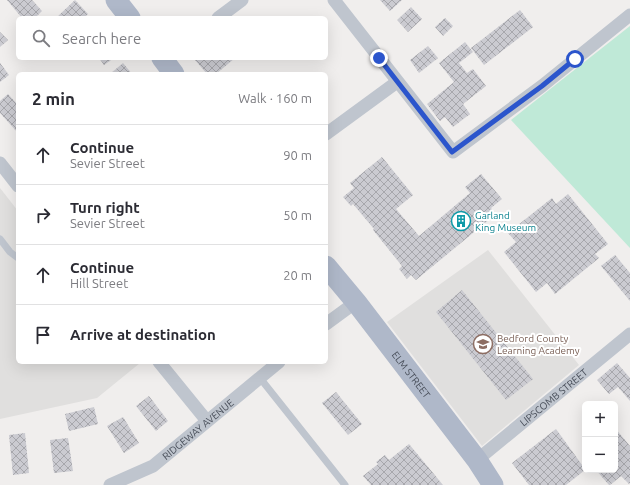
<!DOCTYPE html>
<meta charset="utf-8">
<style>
body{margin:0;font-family:Ubuntu,sans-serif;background:#f7f7f7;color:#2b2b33}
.controls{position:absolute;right:12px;bottom:12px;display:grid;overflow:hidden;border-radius:6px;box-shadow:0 4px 16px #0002}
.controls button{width:36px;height:36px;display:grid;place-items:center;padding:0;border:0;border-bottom:1px solid #e1e1e2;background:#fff;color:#2b2b33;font:20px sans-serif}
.stop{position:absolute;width:12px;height:12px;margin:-9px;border:3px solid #2b55cc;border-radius:50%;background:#fff}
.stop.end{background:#2b55cc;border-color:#fff;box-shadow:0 1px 4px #0008}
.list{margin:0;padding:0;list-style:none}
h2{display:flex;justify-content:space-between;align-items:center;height:52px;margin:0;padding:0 16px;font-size:17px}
h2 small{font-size:13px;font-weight:400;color:#7c7c81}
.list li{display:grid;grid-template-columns:26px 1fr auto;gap:12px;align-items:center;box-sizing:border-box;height:60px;padding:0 16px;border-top:1px solid #e1e1e2}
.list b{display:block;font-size:15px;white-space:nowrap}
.list p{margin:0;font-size:13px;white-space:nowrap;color:#7c7c81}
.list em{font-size:13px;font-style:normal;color:#7c7c81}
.icon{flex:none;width:22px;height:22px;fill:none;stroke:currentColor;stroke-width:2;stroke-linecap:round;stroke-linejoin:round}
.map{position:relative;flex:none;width:630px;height:485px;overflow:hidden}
.search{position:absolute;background:#fff;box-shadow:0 4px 16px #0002;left:16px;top:16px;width:312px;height:44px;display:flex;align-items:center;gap:10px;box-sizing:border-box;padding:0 14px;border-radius:6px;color:#7c7c81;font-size:15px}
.panel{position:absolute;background:#fff;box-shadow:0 4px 16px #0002;left:16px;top:72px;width:312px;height:292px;border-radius:6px}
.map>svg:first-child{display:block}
.education{fill:#e0dfde}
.grass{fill:#bfe9d7}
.building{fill:url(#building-cross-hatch)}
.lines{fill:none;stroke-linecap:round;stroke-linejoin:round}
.service{stroke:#bfc5ce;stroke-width:7}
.minor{stroke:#bfc5ce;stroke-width:13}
.primary{stroke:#afb8c9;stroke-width:21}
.route{stroke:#2b55cc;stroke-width:5}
.labels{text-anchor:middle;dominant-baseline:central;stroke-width:4;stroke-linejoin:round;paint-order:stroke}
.culture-label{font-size:10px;fill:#0d838f;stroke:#fff;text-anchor:start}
.education-label{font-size:10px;fill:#785e54;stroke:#fff;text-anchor:start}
.street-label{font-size:10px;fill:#474d58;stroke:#fff}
</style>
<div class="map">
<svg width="630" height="485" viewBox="0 0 630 485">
<defs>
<pattern id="building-cross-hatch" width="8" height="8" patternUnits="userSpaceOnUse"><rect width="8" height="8" fill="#cbcbd1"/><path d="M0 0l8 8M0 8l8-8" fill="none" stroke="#a7a7ac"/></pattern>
</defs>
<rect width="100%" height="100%" fill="#f0eeed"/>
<g class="education">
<path d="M0,188L18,211V362H139L140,363L97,398L0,419Z"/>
<path d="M488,250L579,365L482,446L387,322Z"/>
</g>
<path class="grass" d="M630,26V248L511,120Z"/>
<g class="building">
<path d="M7,0H32L42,11L35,18H22Z"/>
<path d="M75,0L88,14L84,18H56Z"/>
<path d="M380,0H402L390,11Z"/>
<path d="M411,7L422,19L408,32L397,20Z"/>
<path d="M520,10L533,27L484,65L471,48Z"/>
<path d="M445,18L453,26L443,36L435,27Z"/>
<path d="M0,32L8,40L0,47Z"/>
<path d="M465,42L473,52L459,63L467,73L473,69L486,86L463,104L470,114L453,127L445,117L440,121L427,104L454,82L439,63Z"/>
<path d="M428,46L438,58L419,73L410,60Z"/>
<path d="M99,58H114L104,65Z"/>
<path d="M198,58H235L216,74H207L195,60Z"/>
<path d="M0,63L9,75L0,82Z"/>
<path d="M123,63L132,74H110Z"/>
<path d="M8,94L18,105V133L0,113V101Z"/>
<path d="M382,157L413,195L396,209L419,236L470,193L465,187L481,174L502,199L491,208L496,214L416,280L411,275L407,279L399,269L402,266L373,230L374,229L353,204L351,206L343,197L354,188L350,183Z"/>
<path d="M568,194L608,244L595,254L599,258L555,294L547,283L536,292L504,252L516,242L508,233L552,198L556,204Z"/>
<path d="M615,255L630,273V301L601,266Z"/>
<path d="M462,290L533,379L506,400L436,312Z"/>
<path d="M617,363L630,378V401L618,387L609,394L597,380Z"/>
<path d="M336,392L362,424L348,435L322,403Z"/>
<path d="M149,396L168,421L156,431L136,406Z"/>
<path d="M94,407L98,424L69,431L65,414Z"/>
<path d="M123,417L139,443L124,453L107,426Z"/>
<path d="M615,428L630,446V483L629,484L621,476L610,485H609L596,470H615Z"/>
<path d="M556,429L585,469V470L566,485H529L512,463Z"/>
<path d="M25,433L29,473L13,475L9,435Z"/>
<path d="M68,438L73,471L54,473L50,440Z"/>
<path d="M409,444L443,485H371L363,476L378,464L376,462L385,455L389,460Z"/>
</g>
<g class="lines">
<g class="service">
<path d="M0,239L10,252L18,258"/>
<path d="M260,378L345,485"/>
</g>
<g class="minor">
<path d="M334,0L453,152L542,86L630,15"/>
<path d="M218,18L242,0"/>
<path d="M326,134L397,82"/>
<path d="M0,163L18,186"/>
<path d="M326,324L356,302"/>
<path d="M159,362L207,421"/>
<path id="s1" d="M477,460L630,334"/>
<path id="s2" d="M110,485L153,466L279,362"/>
</g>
<g class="primary">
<path d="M116,0L130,18"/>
<path d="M162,58L174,74"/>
<path id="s3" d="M326,266L356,302L477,460L493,485"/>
</g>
</g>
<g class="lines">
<path class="route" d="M379,58L452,152L542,86L575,59"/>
</g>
<defs>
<symbol id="building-ring" viewBox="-11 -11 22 22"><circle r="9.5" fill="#fff" stroke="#0f9aa8" stroke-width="1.5"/><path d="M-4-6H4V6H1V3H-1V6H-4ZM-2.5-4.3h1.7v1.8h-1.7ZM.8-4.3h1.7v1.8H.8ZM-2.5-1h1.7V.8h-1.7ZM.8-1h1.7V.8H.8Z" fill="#0f9aa8"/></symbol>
<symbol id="school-ring" viewBox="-11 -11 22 22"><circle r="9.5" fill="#fff" stroke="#8d6e63" stroke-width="1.5"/><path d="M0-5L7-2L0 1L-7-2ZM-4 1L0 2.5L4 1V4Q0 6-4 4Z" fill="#8d6e63"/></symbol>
</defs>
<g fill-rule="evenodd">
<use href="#building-ring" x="450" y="210" width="22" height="22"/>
<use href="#school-ring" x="472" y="333" width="22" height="22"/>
</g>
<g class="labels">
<g class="culture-label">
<text x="475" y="215">Garland<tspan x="475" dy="12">King Museum</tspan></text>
</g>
<g class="education-label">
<text x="497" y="338">Bedford County<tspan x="497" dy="12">Learning Academy</tspan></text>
</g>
<g class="street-label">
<text stroke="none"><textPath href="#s3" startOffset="138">ELM STREET</textPath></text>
<text stroke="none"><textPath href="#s1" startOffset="99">LIPSCOMB STREET</textPath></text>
<text stroke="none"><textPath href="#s2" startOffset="105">RIDGEWAY AVENUE</textPath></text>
</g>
</g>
</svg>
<div class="controls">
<button>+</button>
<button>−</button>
</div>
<div class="stop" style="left:575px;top:59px"></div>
<div class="stop end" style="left:379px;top:58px"></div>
<div class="search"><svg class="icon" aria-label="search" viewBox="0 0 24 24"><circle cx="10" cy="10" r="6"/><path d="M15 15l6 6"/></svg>Search here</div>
<section class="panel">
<h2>2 min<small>Walk · 160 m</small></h2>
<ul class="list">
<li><svg class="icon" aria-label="ahead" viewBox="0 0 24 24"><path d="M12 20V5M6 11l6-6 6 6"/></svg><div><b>Continue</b><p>Sevier Street</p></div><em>90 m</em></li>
<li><svg class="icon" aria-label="right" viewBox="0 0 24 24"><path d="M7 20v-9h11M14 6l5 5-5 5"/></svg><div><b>Turn right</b><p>Sevier Street</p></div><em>50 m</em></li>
<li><svg class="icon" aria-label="ahead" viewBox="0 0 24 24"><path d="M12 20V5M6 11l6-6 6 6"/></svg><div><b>Continue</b><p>Hill Street</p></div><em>20 m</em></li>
<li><svg class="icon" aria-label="arrive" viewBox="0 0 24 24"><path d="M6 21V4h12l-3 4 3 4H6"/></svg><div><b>Arrive at destination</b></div></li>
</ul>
</section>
</div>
